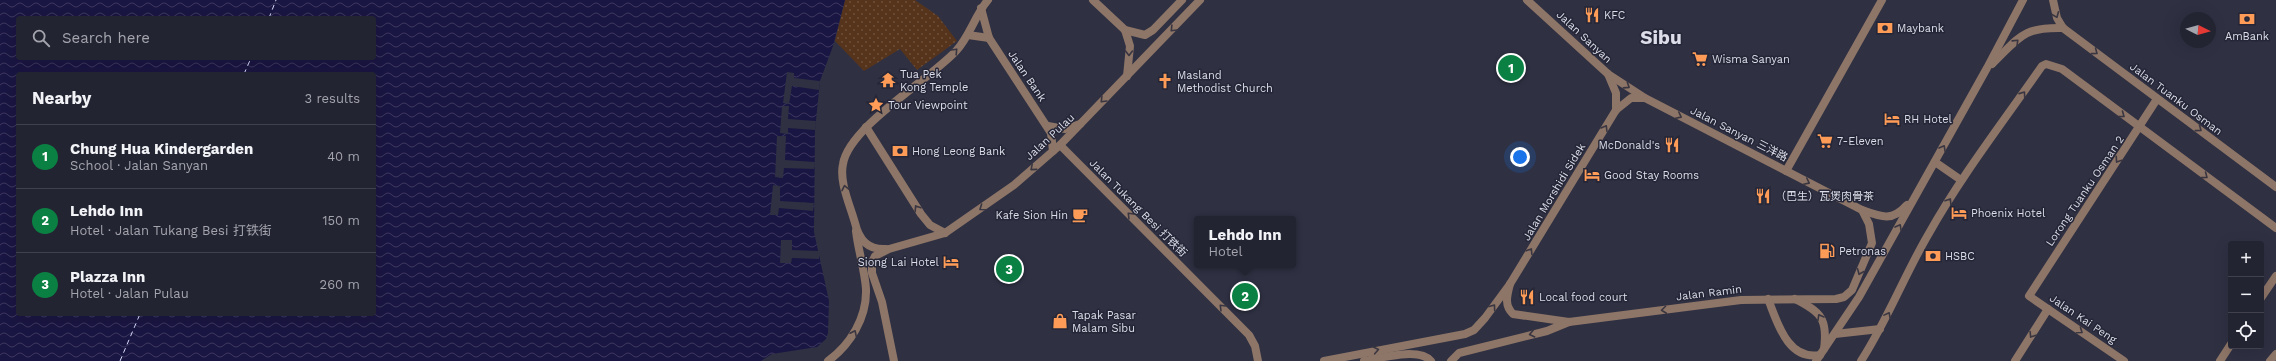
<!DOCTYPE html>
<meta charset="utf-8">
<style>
body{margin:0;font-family:"Work Sans","Noto Sans SC",sans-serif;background:#2f303e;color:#f1f3f6}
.controls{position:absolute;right:12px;bottom:12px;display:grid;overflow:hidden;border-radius:4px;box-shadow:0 4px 16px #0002}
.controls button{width:36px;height:36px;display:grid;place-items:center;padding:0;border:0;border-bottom:1px solid #40414d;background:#232432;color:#f1f3f6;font:20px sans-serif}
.compass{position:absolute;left:2180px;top:12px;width:36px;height:36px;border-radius:50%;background:#232432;box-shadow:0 4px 16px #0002;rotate:95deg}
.you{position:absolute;left:1520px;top:157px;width:14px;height:14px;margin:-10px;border:3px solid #fff;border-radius:50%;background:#1a73e8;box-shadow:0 0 0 6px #1a73e833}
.badge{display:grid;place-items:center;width:26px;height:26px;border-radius:50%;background:#0b8043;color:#fff;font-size:13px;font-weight:700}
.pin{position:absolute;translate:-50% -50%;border:2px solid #fff;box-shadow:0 1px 4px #0006}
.popup{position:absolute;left:1194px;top:216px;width:102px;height:52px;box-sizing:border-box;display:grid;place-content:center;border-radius:4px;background:#232432;filter:drop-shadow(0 1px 3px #0005);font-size:13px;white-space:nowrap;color:#a3a4ac}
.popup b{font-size:15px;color:#f1f3f6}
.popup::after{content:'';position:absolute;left:50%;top:100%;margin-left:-8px;border:8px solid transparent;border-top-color:#232432}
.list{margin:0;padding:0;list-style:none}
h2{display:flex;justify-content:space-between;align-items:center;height:52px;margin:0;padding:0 16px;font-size:17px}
h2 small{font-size:13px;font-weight:400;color:#a3a4ac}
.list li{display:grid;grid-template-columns:26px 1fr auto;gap:12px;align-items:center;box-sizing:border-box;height:64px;padding:0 16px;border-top:1px solid #40414d}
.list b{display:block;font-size:15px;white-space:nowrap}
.list p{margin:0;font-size:13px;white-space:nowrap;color:#a3a4ac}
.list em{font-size:13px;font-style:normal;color:#a3a4ac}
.icon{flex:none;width:22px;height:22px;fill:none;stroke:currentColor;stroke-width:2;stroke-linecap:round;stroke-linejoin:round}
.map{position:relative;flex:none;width:2276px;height:361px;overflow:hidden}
.search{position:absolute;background:#232432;box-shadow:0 4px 16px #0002;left:16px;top:16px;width:360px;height:44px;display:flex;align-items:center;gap:10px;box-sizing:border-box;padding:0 14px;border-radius:4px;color:#a3a4ac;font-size:15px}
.panel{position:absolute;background:#232432;box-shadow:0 4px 16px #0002;left:16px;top:72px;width:360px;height:244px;border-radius:4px}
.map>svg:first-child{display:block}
.grass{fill:url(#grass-dots)}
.water{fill:url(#water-waves);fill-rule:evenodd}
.pier{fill:#2f3042}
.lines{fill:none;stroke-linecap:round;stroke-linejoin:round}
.ferry{stroke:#d8dbfb;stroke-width:1;stroke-dasharray:5 4;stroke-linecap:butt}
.minor{stroke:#8d7567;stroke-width:8}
.tertiary{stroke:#8d7567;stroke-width:8}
.oneway{stroke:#3a3641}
.labels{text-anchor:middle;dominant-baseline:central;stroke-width:3;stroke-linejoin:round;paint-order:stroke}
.poi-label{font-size:11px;fill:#dcdde9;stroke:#252637;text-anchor:start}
.street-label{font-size:11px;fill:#dcdde9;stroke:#252637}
.town-label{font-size:19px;font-weight:bold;fill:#dcdde9;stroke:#252637}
</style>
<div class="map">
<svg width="2276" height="361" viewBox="0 0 2276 361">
<defs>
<pattern id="grass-dots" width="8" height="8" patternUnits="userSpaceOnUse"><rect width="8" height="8" fill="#56331b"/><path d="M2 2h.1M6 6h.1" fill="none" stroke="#6e503c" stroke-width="1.8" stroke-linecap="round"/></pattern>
<pattern id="water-waves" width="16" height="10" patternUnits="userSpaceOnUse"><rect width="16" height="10" fill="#1a1643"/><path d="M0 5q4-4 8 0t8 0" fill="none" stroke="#3b375e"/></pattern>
</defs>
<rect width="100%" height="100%" fill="#2f3042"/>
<path class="grass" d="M845,0H915L938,16L957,41L917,70L900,49L864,71L835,41Z"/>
<path class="water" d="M0,0H845L833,46L820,81L815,130L814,232L829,301L828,333L826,339L817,347L772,354L761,361H0ZM18,18H374V58H18ZM18,74H374V314H18Z"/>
<g class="pier">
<path d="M787,72L794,73V78L820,81L819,90L792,86L789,104L783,103Z"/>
<path d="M782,106H789L788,119L816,121L815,130L788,128V134L780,133Z"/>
<path d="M777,136H786L785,160L815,162L814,169L784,168L783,178L775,177Z"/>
<path d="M773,185L780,186V201L814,203L813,211L779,208L778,215H770Z"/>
<path d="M781,240H792V250L819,251V259L792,258L791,263H780Z"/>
</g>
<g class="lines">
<g class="ferry">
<path d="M269,18L276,0"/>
<path d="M244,74L251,58"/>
<path d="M120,361L140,314"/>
</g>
<g class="minor">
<path d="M981,8L989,38L1051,133L1053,151"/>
<path d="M968,35L989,38"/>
<path d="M1608,74L1616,93V110"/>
<path d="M1048,126L1065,129L1080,124"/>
<path d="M866,127L921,214L930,225L945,233"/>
<path d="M1060,145L1249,335L1255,346L1258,361"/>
<path d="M1935,162L1961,180"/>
<path d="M1786,171L1882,0"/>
<path d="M1510,284C1507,296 1504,305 1513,314L1569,322L1741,300L1836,299L1844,297L1852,290L1872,243L1869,224L1862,210L1645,98L1608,74L1527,0"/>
<path d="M2261,298L2276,276"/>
<path d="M1768,299C1777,321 1787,361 1820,355"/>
<path d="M1795,299C1821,312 1828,319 1824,349"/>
<path d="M1835,334L1880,329"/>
<path d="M1324,361L1465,334L1474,330L1485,318L1510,284L1616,110L1631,98H1644"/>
<path d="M1364,361C1381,358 1419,347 1431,361"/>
<path d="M1451,361L1459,353L1547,331L1569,322"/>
<path d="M1861,361C1887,321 1904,276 1928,235C1961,176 2003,122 2042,66L2046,64L2062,69L2276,228"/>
<path d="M2015,361L2048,309"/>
<path d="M2124,361L2029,296L2157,99"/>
<path d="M2220,361L2231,344"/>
</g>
<g class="tertiary">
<path d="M1093,0L1125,30L1145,35L1153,30L1182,0"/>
<path d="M2053,0L2057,18L2063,28L2276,187"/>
<path d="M1125,30L1130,46L1127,76"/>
<path d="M1992,64C2020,37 2022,27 2063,28"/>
<path d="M1862,210C1881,217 1892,222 1907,205"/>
<path d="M886,249C868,250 859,240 855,223C850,205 839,182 843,164C849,127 929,80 956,51C970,36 975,15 988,0"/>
<path d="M828,361C850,345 867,318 866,289C865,271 858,250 856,231"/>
<path d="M894,361L882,302L872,273V262L875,256L889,249L945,233L1014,185L1060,145L1200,0"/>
<path d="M1816,361L1859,297L1987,68L2023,0"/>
<path d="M2270,361L2276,354"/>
</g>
</g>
<defs><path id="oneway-chevron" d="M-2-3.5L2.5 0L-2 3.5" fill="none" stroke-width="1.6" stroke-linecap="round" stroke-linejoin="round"/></defs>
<g class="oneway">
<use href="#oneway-chevron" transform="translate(2056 15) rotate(68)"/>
<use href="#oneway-chevron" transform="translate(1173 29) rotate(134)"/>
<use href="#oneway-chevron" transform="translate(2016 42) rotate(-44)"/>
<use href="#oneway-chevron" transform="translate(955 51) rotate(-47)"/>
<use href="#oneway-chevron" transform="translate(2095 52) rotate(37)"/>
<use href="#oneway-chevron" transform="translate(1129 53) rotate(91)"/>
<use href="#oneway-chevron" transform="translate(1627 86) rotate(33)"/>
<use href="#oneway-chevron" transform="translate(2023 94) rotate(-55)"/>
<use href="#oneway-chevron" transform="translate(1103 100) rotate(134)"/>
<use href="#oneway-chevron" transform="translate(2122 115) rotate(36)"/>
<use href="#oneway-chevron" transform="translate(1679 116) rotate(27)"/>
<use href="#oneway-chevron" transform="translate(1605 128) rotate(-59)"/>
<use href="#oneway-chevron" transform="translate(2199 129) rotate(37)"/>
<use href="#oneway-chevron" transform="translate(1943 148) rotate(-61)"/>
<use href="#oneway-chevron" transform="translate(2118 160) rotate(124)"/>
<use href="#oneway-chevron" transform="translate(1033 168) rotate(139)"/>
<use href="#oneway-chevron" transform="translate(2205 176) rotate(37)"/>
<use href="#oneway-chevron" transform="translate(1807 182) rotate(27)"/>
<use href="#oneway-chevron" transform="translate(845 188) rotate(-102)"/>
<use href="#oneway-chevron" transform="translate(1949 201) rotate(-58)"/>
<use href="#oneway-chevron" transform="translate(917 208) rotate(-123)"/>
<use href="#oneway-chevron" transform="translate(982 208) rotate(145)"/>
<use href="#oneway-chevron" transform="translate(1130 215) rotate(-135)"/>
<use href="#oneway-chevron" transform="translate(1899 227) rotate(-61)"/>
<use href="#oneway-chevron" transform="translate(1530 251) rotate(-58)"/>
<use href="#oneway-chevron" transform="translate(1860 272) rotate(113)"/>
<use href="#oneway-chevron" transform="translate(1222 307) rotate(-135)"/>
<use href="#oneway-chevron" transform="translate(1493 307) rotate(-54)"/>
<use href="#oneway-chevron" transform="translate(1664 310) rotate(173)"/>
<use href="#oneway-chevron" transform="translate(1888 315) rotate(-62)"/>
<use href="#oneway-chevron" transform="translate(1820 317) rotate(-120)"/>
<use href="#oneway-chevron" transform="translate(2080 331) rotate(35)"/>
<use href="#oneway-chevron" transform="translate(854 333) rotate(-64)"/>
<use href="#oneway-chevron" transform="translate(1532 334) rotate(167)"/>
<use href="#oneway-chevron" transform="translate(2032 335) rotate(122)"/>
<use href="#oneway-chevron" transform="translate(1376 350) rotate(-11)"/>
</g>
<defs>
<symbol id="restaurant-bare" viewBox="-9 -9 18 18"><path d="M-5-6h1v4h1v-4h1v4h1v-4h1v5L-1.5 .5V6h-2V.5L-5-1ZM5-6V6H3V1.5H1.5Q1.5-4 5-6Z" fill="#fe9c57" stroke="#252637" stroke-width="2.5" paint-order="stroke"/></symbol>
<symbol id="bank-bare" viewBox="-9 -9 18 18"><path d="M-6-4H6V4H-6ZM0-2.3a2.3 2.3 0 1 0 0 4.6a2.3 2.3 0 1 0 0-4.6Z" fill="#fe9c57" stroke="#252637" stroke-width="2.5" paint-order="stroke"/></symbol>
<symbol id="supermarket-bare" viewBox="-9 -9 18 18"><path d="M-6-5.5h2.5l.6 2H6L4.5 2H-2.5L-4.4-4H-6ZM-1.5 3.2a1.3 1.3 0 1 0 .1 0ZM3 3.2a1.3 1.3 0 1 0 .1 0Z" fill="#fe9c57" stroke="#252637" stroke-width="2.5" paint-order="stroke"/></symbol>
<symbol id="temple-bare" viewBox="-9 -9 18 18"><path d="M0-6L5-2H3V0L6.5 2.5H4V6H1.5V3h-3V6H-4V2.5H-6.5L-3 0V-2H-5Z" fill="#fe9c57" stroke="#252637" stroke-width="2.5" paint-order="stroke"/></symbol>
<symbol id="church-bare" viewBox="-9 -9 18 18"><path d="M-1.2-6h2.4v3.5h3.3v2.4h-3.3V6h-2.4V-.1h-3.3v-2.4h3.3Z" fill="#fe9c57" stroke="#252637" stroke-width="2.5" paint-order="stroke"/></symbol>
<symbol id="sight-bare" viewBox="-9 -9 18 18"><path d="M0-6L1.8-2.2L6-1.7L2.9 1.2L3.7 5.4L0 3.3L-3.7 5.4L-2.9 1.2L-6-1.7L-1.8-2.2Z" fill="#fe9c57" stroke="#252637" stroke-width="2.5" paint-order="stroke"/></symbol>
<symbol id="hotel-bare" viewBox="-9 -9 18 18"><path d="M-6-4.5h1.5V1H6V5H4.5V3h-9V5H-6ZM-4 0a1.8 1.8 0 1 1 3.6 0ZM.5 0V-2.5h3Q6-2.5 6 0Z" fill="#fe9c57" stroke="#252637" stroke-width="2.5" paint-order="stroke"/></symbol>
<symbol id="cafe-bare" viewBox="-9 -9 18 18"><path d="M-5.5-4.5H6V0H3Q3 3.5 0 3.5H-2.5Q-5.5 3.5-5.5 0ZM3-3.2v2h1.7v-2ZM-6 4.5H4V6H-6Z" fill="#fe9c57" stroke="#252637" stroke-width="2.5" paint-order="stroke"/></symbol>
<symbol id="fuel-bare" viewBox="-9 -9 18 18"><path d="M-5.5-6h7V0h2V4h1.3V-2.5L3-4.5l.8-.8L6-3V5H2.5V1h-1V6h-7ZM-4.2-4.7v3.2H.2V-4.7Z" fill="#fe9c57" stroke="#252637" stroke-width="2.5" paint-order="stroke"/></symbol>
<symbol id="shop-bare" viewBox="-9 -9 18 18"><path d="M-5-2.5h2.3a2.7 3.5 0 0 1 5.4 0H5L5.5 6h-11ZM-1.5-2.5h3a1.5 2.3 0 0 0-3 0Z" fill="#fe9c57" stroke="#252637" stroke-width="2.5" paint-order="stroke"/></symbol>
</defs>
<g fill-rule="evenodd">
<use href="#restaurant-bare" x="1581" y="4" width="22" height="22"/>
<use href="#bank-bare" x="2236" y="8" width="22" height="22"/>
<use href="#bank-bare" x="1874" y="17" width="22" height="22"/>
<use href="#supermarket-bare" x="1689" y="48" width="22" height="22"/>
<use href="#temple-bare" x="877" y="69" width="22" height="22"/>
<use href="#church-bare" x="1154" y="70" width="22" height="22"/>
<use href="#sight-bare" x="865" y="94" width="22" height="22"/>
<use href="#hotel-bare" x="1881" y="108" width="22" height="22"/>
<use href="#supermarket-bare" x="1814" y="130" width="22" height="22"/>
<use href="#restaurant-bare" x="1661" y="134" width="22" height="22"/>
<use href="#bank-bare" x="889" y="140" width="22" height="22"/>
<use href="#hotel-bare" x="1581" y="164" width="22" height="22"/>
<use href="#restaurant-bare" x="1752" y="185" width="22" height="22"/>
<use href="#hotel-bare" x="1948" y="202" width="22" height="22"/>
<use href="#cafe-bare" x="1069" y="204" width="22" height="22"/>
<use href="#fuel-bare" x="1816" y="240" width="22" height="22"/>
<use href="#bank-bare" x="1922" y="245" width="22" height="22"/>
<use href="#hotel-bare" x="940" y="251" width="22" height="22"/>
<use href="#restaurant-bare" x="1516" y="286" width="22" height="22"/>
<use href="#shop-bare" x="1049" y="310" width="22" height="22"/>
</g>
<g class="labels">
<g class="poi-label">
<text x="1604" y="15">KFC</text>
<text x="1897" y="28">Maybank</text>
<text x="2247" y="36" text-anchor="middle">AmBank</text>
<text x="1712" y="59">Wisma Sanyan</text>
<text x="900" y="74">Tua Pek<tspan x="900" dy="13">Kong Temple</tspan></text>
<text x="1177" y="75">Masland<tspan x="1177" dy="13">Methodist Church</tspan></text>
<text x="888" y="105">Tour Viewpoint</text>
<text x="1904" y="119">RH Hotel</text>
<text x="1837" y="141">7-Eleven</text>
<text x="1660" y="145" text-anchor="end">McDonald's</text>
<text x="912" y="151">Hong Leong Bank</text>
<text x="1604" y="175">Good Stay Rooms</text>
<text x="1775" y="196">（巴生）瓦煲肉骨茶</text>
<text x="1971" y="213">Phoenix Hotel</text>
<text x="1068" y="215" text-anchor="end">Kafe Sion Hin</text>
<text x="1839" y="251">Petronas</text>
<text x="1945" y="256">HSBC</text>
<text x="939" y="262" text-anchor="end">Siong Lai Hotel</text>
<text x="1539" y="297">Local food court</text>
<text x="1072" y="315">Tapak Pasar<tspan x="1072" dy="13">Malam Sibu</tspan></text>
</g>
<g class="street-label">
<text transform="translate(1584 37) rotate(43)">Jalan Sanyan</text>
<text transform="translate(1027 76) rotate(56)">Jalan Bank</text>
<text transform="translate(2176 99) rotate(37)">Jalan Tuanku Osman</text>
<text transform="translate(1739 134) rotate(27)">Jalan Sanyan 三洋路</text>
<text transform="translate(1050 137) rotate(-43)">Jalan Pulau</text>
<text transform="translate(2085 191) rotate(-56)">Lorong Tuanku Osman 2</text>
<text transform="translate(1554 192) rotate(-59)">Jalan Morshidi Sidek</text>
<text transform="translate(1138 208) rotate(45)">Jalan Tukang Besi 打铁街</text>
<text transform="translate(1709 293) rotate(-7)">Jalan Ramin</text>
<text transform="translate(2083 319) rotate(34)">Jalan Kai Peng</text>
</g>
<g class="town-label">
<text x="1661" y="37">Sibu</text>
</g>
</g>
</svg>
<div class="controls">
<button>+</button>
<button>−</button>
<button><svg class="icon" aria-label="locate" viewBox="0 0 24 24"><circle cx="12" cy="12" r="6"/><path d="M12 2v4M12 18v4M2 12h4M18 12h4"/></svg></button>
</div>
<svg class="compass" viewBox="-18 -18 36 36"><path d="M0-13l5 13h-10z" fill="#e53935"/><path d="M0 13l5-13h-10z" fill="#a3a4ac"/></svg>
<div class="you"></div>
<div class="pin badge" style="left:1511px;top:68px">1</div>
<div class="pin badge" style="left:1245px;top:296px">2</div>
<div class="popup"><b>Lehdo Inn</b>Hotel</div>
<div class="pin badge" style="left:1009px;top:269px">3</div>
<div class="search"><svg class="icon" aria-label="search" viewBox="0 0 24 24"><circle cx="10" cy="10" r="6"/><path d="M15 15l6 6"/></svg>Search here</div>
<section class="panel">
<h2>Nearby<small>3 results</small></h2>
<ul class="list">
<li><span class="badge">1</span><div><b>Chung Hua Kindergarden</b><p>School · Jalan Sanyan</p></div><em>40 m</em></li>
<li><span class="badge">2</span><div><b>Lehdo Inn</b><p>Hotel · Jalan Tukang Besi 打铁街</p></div><em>150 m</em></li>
<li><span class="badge">3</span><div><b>Plazza Inn</b><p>Hotel · Jalan Pulau</p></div><em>260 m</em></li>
</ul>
</section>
</div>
